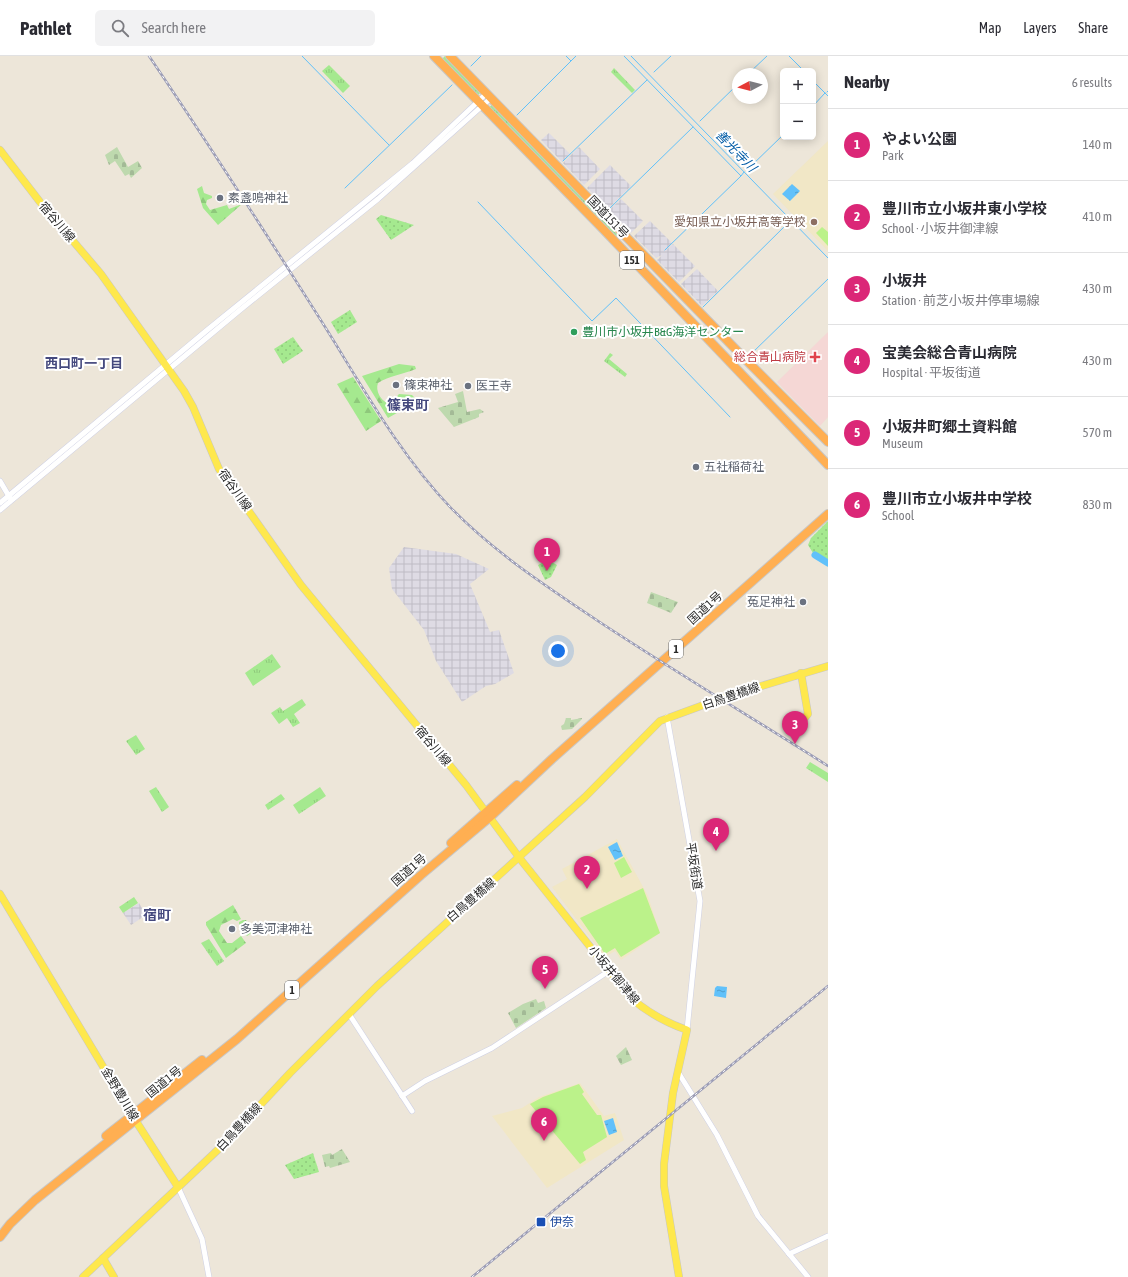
<!DOCTYPE html>
<meta charset="utf-8">
<style>
body{margin:0;font-family:"Asap Condensed","Noto Sans JP",sans-serif;background:#f2f2f3;color:#2b2b33}
.controls{position:absolute;right:12px;top:12px;display:grid;overflow:hidden;border-radius:6px;box-shadow:0 2px 10px #0003}
.controls button{width:36px;height:36px;display:grid;place-items:center;padding:0;border:0;border-bottom:1px solid #e1e1e2;background:#fff;color:#2b2b33;font:20px sans-serif}
.compass{position:absolute;left:732px;top:12px;width:36px;height:36px;border-radius:50%;background:#fff;box-shadow:0 2px 10px #0003;rotate:263deg}
.you{position:absolute;left:558px;top:595px;width:14px;height:14px;margin:-10px;border:3px solid #fff;border-radius:50%;background:#1a73e8;box-shadow:0 0 0 6px #1a73e833}
.badge{display:grid;place-items:center;width:26px;height:26px;border-radius:50%;background:#db2777;color:#fff;font-size:13px;font-weight:700}
.pin{position:absolute;translate:-50% -33px;filter:drop-shadow(0 1px 2px #0008)}
.pin::after{content:'';position:absolute;top:21px;width:14px;height:12px;background:inherit;clip-path:polygon(0 0,100% 0,50% 100%)}
.list{margin:0;padding:0;list-style:none}
h2{display:flex;justify-content:space-between;align-items:center;height:52px;margin:0;padding:0 16px;font-size:17px}
h2 small{font-size:13px;font-weight:400;color:#7c7c81}
.list li{display:grid;grid-template-columns:26px 1fr auto;gap:12px;align-items:center;box-sizing:border-box;height:72px;padding:0 16px;border-top:1px solid #e1e1e2}
.list b{display:block;font-size:15px;white-space:nowrap}
.list p{margin:0;font-size:13px;white-space:nowrap;color:#7c7c81}
.list em{font-size:13px;font-style:normal;color:#7c7c81}
.icon{flex:none;width:22px;height:22px;fill:none;stroke:currentColor;stroke-width:2;stroke-linecap:round;stroke-linejoin:round}
.map{position:relative;flex:none;width:828px;height:1221px;overflow:hidden}
header{display:flex;align-items:center;gap:24px;box-sizing:border-box;height:56px;padding:0 20px;background:#fff;border-bottom:1px solid #e1e1e2}
header strong{font-size:19px}
nav{display:flex;gap:22px;margin-inline-start:auto;font-size:14px}
.search{width:280px;height:36px;background:#f2f2f3;display:flex;align-items:center;gap:10px;box-sizing:border-box;padding:0 14px;border-radius:6px;color:#7c7c81;font-size:15px}
main{display:flex}
aside{flex:1;background:#fff}
.map>svg:first-child{display:block}
.industrial{fill:url(#industrial-grid)}
.education{fill:#f1e7c6}
.medical{fill:#f5d7d5}
.grass{fill:url(#grass-tufts)}
.forest{fill:url(#forest-firs)}
.cemetery{fill:url(#cemetery-stones)}
.park{fill:url(#park-dots)}
.pitch{fill:#bbf28a}
.water{fill:url(#water-ripples)}
.lines{fill:none;stroke-linecap:round;stroke-linejoin:round}
.stream{stroke:#61c1fa;stroke-width:1}
.river{stroke:#61c1fa;stroke-width:7}
.minor-casing{stroke:#ced0e4;stroke-width:6}
.major-casing{stroke:#c7c7c7;stroke-width:8}
.highway-casing{stroke:#c7c7c7;stroke-width:10}
.minor{stroke:#fff;stroke-width:5}
.major{stroke:#fee84d;stroke-width:7}
.highway{stroke:#ffaf52;stroke-width:8}
.rail-casing{stroke:#9b9cb5;stroke-width:2.5}
.rail{stroke:#fff;stroke-width:1;stroke-dasharray:3;stroke-linecap:butt}
.worship-dot{fill:#6b7280;stroke:#fff;stroke-width:1.5}
.education-dot{fill:#8d6e63;stroke:#fff;stroke-width:1.5}
.leisure-dot{fill:#2e9e5b;stroke:#fff;stroke-width:1.5}
.health-dot{fill:#e0444e;stroke:#fff;stroke-width:1.5}
.transit-dot{fill:#1a4fb4;stroke:#fff;stroke-width:1.5}
.labels{text-anchor:middle;dominant-baseline:central;stroke-width:4;stroke-linejoin:round;paint-order:stroke}
.shield{fill:#fff;stroke:#696969;stroke-width:1}
.shield-label{font-size:11px;font-weight:bold;fill:#292929}
.worship-label{font-size:12px;fill:#5b616d;stroke:#fff;text-anchor:start}
.street-label{font-size:12px;fill:#292929;stroke:#fff}
.education-label{font-size:12px;fill:#785e54;stroke:#fff;text-anchor:end}
.leisure-label{font-size:12px;fill:#27864d;stroke:#fff;text-anchor:start}
.health-label{font-size:12px;fill:#be3a42;stroke:#fff;text-anchor:end}
.transit-label{font-size:12px;fill:#164399;stroke:#fff;text-anchor:start}
.water-label{font-size:13px;font-style:italic;fill:#005ba6;stroke:#fff}
.neighbourhood-label{font-size:13px;font-weight:bold;fill:#45497e;stroke:#fff}
.quarter-label{font-size:14px;font-weight:bold;fill:#45497e;stroke:#fff}
</style>
<header>
<strong>Pathlet</strong>
<div class="search"><svg class="icon" aria-label="search" viewBox="0 0 24 24"><circle cx="10" cy="10" r="6"/><path d="M15 15l6 6"/></svg>Search here</div>
<nav><a>Map</a><a>Layers</a><a>Share</a></nav>
</header>
<main>
<div class="map">
<svg width="828" height="1221" viewBox="0 0 828 1221">
<defs>
<pattern id="industrial-grid" width="8" height="8" patternUnits="userSpaceOnUse"><rect width="8" height="8" fill="#dedbe4"/><path d="M0 4h8M4 0v8" fill="none" stroke="#bebcc4"/></pattern>
<pattern id="grass-tufts" width="24" height="20" patternUnits="userSpaceOnUse"><rect width="24" height="20" fill="#a5e98f"/><path d="M3 7l-1-3M5 7V3M7 7l1-3M15 17l-1-3M17 17v-4M19 17l1-3" fill="none" stroke="#8ec87b"/></pattern>
<pattern id="forest-firs" width="22" height="20" patternUnits="userSpaceOnUse"><rect width="22" height="20" fill="#a5e98f"/><path d="M5 1l3.5 6h-7zM16 11l3.5 6h-7z" fill="#8ec87b"/></pattern>
<pattern id="cemetery-stones" width="16" height="16" patternUnits="userSpaceOnUse"><rect width="16" height="16" fill="#bed9ae"/><path d="M2 7V4a2 2 0 0 1 4 0v3zM10 15v-3a2 2 0 0 1 4 0v3z" fill="#a3ba96"/></pattern>
<pattern id="park-dots" width="8" height="8" patternUnits="userSpaceOnUse"><rect width="8" height="8" fill="#a5e98f"/><path d="M2 2h.1M6 6h.1" fill="none" stroke="#8ec87b" stroke-width="1.8" stroke-linecap="round"/></pattern>
<pattern id="water-ripples" width="26" height="14" patternUnits="userSpaceOnUse"><rect width="26" height="14" fill="#61c1fa"/><path d="M2 4q2-2 4 0t4 0M15 11q2-2 4 0t4 0" fill="none" stroke="#509dca"/></pattern>
</defs>
<rect width="100%" height="100%" fill="#ede6d9"/>
<g class="industrial">
<path d="M549,77L570,98L562,106L541,84Z"/>
<path d="M579,91L600,113L584,129L563,107Z"/>
<path d="M610,109L631,130L608,153L587,132Z"/>
<path d="M621,143L643,165L631,177L609,154Z"/>
<path d="M650,165L672,187L665,195L673,188L695,210L679,226L657,204L662,199L656,202L634,180Z"/>
<path d="M697,213L718,235L702,250L681,228Z"/>
<path d="M404,491L456,498L489,513L470,528L490,576L499,574L514,617L495,628L486,630L462,646L436,605L424,574L392,533L389,512Z"/>
<path d="M139,847L146,859L131,869L123,857Z"/>
</g>
<g class="education">
<path d="M828,85V195L773,138Z"/>
<path d="M617,783L648,840L660,877L621,904L615,895L605,901L552,831L567,823L562,813Z"/>
<path d="M580,1027L604,1060L615,1057L624,1084L547,1132L492,1060L522,1052L539,1041Z"/>
</g>
<path class="medical" d="M828,276V361L820,370L777,326Z"/>
<g class="grass">
<path d="M445,0L480,37L476,41L442,3Z"/>
<path d="M329,9L350,30L343,37L322,15Z"/>
<path d="M614,12L635,34L632,37L611,16Z"/>
<path d="M493,48L618,179L614,183L487,53Z"/>
<path d="M610,297L613,299L609,303L627,318L625,321L604,305Z"/>
<path d="M272,598L281,611L253,630L245,617Z"/>
<path d="M302,643L306,649L294,658L300,667L293,671L287,662L279,668L271,657L280,651L283,655Z"/>
<path d="M136,679L145,693L136,699L126,685Z"/>
<path d="M810,706L828,717V726L806,712Z"/>
<path d="M156,731L169,751L162,756L149,735Z"/>
<path d="M320,731L326,740L299,758L293,749Z"/>
<path d="M281,738L285,743L268,754L265,749Z"/>
<path d="M134,841L138,847L123,857L119,851Z"/>
<path d="M209,883L224,905L217,910L201,887Z"/>
</g>
<g class="forest">
<path d="M202,130L204,137L212,140V142L207,144L206,148L210,154L227,149L229,153L242,148L218,169L203,152L197,133Z"/>
<path d="M399,308L415,310L416,313C404,318 389,320 378,327C375,335 381,344 387,347L392,346L399,338L412,339L418,345L388,362L362,320Z"/>
<path d="M353,321L381,365L366,375L337,328Z"/>
<path d="M233,849L241,863L237,865L233,863L221,869L219,875L227,887H232L241,880L246,887L226,902L206,869V866Z"/>
<path d="M243,864H246L253,876L247,880L239,869V866Z"/>
</g>
<g class="cemetery">
<path d="M117,91L128,111L138,105L142,112L131,122L129,118L125,120L115,105L109,109L105,99Z"/>
<path d="M463,335L467,356L480,353L484,356L479,358V361L454,371L438,352L458,346L455,338Z"/>
<path d="M651,536L678,546L671,557L647,547Z"/>
<path d="M566,662H571V664L582,662V663L572,673L562,674L561,670L564,668Z"/>
<path d="M536,943L538,947L544,945L546,952L516,972L508,957L523,948Z"/>
<path d="M626,991L632,1004L621,1009L616,1000Z"/>
<path d="M342,1093L350,1106L330,1112L329,1110L325,1111L322,1099L331,1097L332,1099Z"/>
</g>
<g class="park">
<path d="M381,159L414,169L391,184L376,163Z"/>
<path d="M350,254L357,266L338,278L331,266Z"/>
<path d="M293,281L303,295L283,308L274,293Z"/>
<path d="M828,465V505L813,497L808,489L811,482Z"/>
<path d="M548,504L557,509L551,521L545,524L538,509Z"/>
<path d="M313,1097L319,1116L294,1123L285,1109Z"/>
</g>
<g class="pitch">
<path d="M822,171L828,176V190L816,177Z"/>
<path d="M624,801L632,816L621,822L614,807Z"/>
<path d="M643,832L660,877L621,901L615,892L605,898L580,862Z"/>
<path d="M579,1028L584,1036L582,1038L597,1059H601L607,1081L583,1096L586,1104L580,1108L530,1048L543,1041Z"/>
</g>
<g class="water">
<path d="M792,128L800,135L790,145L782,138Z"/>
<path d="M617,786L623,800L615,804L608,791Z"/>
<path d="M717,930L727,931L726,942L714,940L715,932Z"/>
<path d="M613,1062L617,1076L609,1079L604,1065Z"/>
</g>
<g class="lines">
<g class="stream">
<path d="M302,0L389,89"/>
<path d="M566,0L571,5L576,0"/>
<path d="M624,0L741,120L744,116"/>
<path d="M631,0L828,202"/>
<path d="M789,0L804,15"/>
<path d="M471,10L481,0"/>
<path d="M654,16L671,0"/>
<path d="M748,18L767,0"/>
<path d="M813,25L828,40"/>
<path d="M827,36L828,35"/>
<path d="M813,50L825,37"/>
<path d="M517,59L571,5"/>
<path d="M700,65L738,28"/>
<path d="M563,105L647,24"/>
<path d="M748,113L783,79"/>
<path d="M345,132L452,29"/>
<path d="M478,146L592,265L616,242L730,361"/>
<path d="M609,153L693,71"/>
<path d="M665,194L741,120"/>
<path d="M703,251L787,168"/>
<path d="M750,299L828,223"/>
</g>
<path class="river" d="M815,499L828,507"/>
<defs>
<g id="minor">
<path d="M0,425L10,442"/>
<path d="M0,447L206,275L413,107L487,37"/>
<path d="M0,454L240,254L378,143L491,42"/>
<path d="M667,661L700,845L687,974"/>
<path d="M349,958L412,1055"/>
<path d="M678,1016L717,1079L758,1160L808,1221"/>
<path d="M402,1040L425,1025L492,992L609,915"/>
<path d="M178,1131L202,1183L209,1221"/>
<path d="M789,1198L828,1180"/>
</g>
<g id="major">
<path d="M0,94L40,146L101,218L184,335L193,351L219,413L301,529L466,729L521,804L631,942C647,956 667,967 687,974L673,1037L664,1108V1130L679,1221"/>
<path d="M797,671L808,658L801,617"/>
<path d="M0,838L132,1059L178,1131"/>
<path d="M103,1202L114,1221"/>
<path d="M83,1221L224,1088L290,1017L377,930L585,741L660,665L728,640L828,610"/>
</g>
<g id="highway">
<path d="M434,0L604,174L828,409"/>
<path d="M450,0L751,309L828,386"/>
<path d="M451,787L517,729"/>
<path d="M106,1080L202,1004"/>
<path d="M0,1181L10,1168L35,1144L237,983L421,819L489,762L552,703L828,458"/>
</g>
</defs>
<use href="#minor" class="minor-casing"/>
<use href="#major" class="major-casing"/>
<use href="#highway" class="highway-casing"/>
<use href="#minor" class="minor"/>
<use href="#major" class="major"/>
<use href="#highway" class="highway"/>
<defs>
<g id="rail">
<path d="M149,0C210,90 269,182 327,274C365,335 401,400 451,452C495,497 546,530 598,565C674,615 751,661 828,710"/>
<path d="M472,1221L828,930"/>
</g>
</defs>
<use href="#rail" class="rail-casing"/>
<use href="#rail" class="rail"/>
</g>
<g class="worship-dot">
<circle cx="220" cy="142" r="4"/>
<circle cx="396" cy="329" r="4"/>
<circle cx="468" cy="330" r="4"/>
<circle cx="696" cy="411" r="4"/>
<circle cx="803" cy="546" r="4"/>
<circle cx="232" cy="873" r="4"/>
</g>
<circle class="education-dot" cx="814" cy="166" r="4"/>
<circle class="leisure-dot" cx="574" cy="276" r="4"/>
<path class="health-dot" d="M813 295h4v4h4v4h-4v4h-4v-4h-4v-4h4z"/>
<rect class="transit-dot" x="536" y="1161" width="10" height="10" rx="2"/>
<g class="labels">
<g class="shield">
<rect x="620" y="195" width="24" height="18" rx="3"/>
<rect x="669" y="584" width="14" height="18" rx="3"/>
<rect x="285" y="925" width="14" height="18" rx="3"/>
</g>
<g class="shield-label">
<text x="632" y="204">151</text>
<text x="676" y="593">1</text>
<text x="292" y="934">1</text>
</g>
<g class="worship-label">
<text x="228" y="142">素盞鳴神社</text>
<text x="404" y="329">篠束神社</text>
<text x="476" y="330">医王寺</text>
<text x="704" y="411">五社稲荷社</text>
<text x="795" y="546" text-anchor="end">菟足神社</text>
<text x="240" y="873">多美河津神社</text>
</g>
<g class="street-label">
<text transform="translate(608 161) rotate(46)">国道151号</text>
<text transform="translate(57 166) rotate(50)">宿谷川線</text>
<text transform="translate(235 434) rotate(55)">宿谷川線</text>
<text transform="translate(705 552) rotate(-42)">国道1号</text>
<text transform="translate(731 640) rotate(-19)">白鳥豊橋線</text>
<text transform="translate(433 690) rotate(50)">宿谷川線</text>
<text transform="translate(694 810) rotate(81)">平坂街道</text>
<text transform="translate(409 814) rotate(-41)">国道1号</text>
<text transform="translate(471 844) rotate(-41)">白鳥豊橋線</text>
<text transform="translate(614 919) rotate(50)">小坂井御津線</text>
<text transform="translate(164 1026) rotate(-39)">国道1号</text>
<text transform="translate(120 1038) rotate(59)">金野豊川線</text>
<text transform="translate(239 1071) rotate(-47)">白鳥豊橋線</text>
</g>
<g class="education-label">
<text x="806" y="166">愛知県立小坂井高等学校</text>
</g>
<g class="leisure-label">
<text x="582" y="276">豊川市小坂井B&amp;G海洋センター</text>
</g>
<g class="health-label">
<text x="806" y="301">総合青山病院</text>
</g>
<g class="transit-label">
<text x="550" y="1166">伊奈</text>
</g>
<g class="water-label">
<text transform="translate(736 95) rotate(46)">善光寺川</text>
</g>
<g class="neighbourhood-label">
<text x="84" y="307">西口町一丁目</text>
</g>
<g class="quarter-label">
<text x="408" y="349">篠束町</text>
<text x="157" y="859">宿町</text>
</g>
</g>
</svg>
<div class="controls">
<button>+</button>
<button>−</button>
</div>
<svg class="compass" viewBox="-18 -18 36 36"><path d="M0-13l5 13h-10z" fill="#e53935"/><path d="M0 13l5-13h-10z" fill="#7c7c81"/></svg>
<div class="you"></div>
<div class="pin badge" style="left:547px;top:515px">1</div>
<div class="pin badge" style="left:587px;top:833px">2</div>
<div class="pin badge" style="left:795px;top:688px">3</div>
<div class="pin badge" style="left:716px;top:795px">4</div>
<div class="pin badge" style="left:545px;top:933px">5</div>
<div class="pin badge" style="left:544px;top:1085px">6</div>
</div>
<aside>
<h2>Nearby<small>6 results</small></h2>
<ul class="list">
<li><span class="badge">1</span><div><b>やよい公園</b><p>Park</p></div><em>140 m</em></li>
<li><span class="badge">2</span><div><b>豊川市立小坂井東小学校</b><p>School · 小坂井御津線</p></div><em>410 m</em></li>
<li><span class="badge">3</span><div><b>小坂井</b><p>Station · 前芝小坂井停車場線</p></div><em>430 m</em></li>
<li><span class="badge">4</span><div><b>宝美会総合青山病院</b><p>Hospital · 平坂街道</p></div><em>430 m</em></li>
<li><span class="badge">5</span><div><b>小坂井町郷土資料館</b><p>Museum</p></div><em>570 m</em></li>
<li><span class="badge">6</span><div><b>豊川市立小坂井中学校</b><p>School</p></div><em>830 m</em></li>
</ul>
</aside>
</main>
